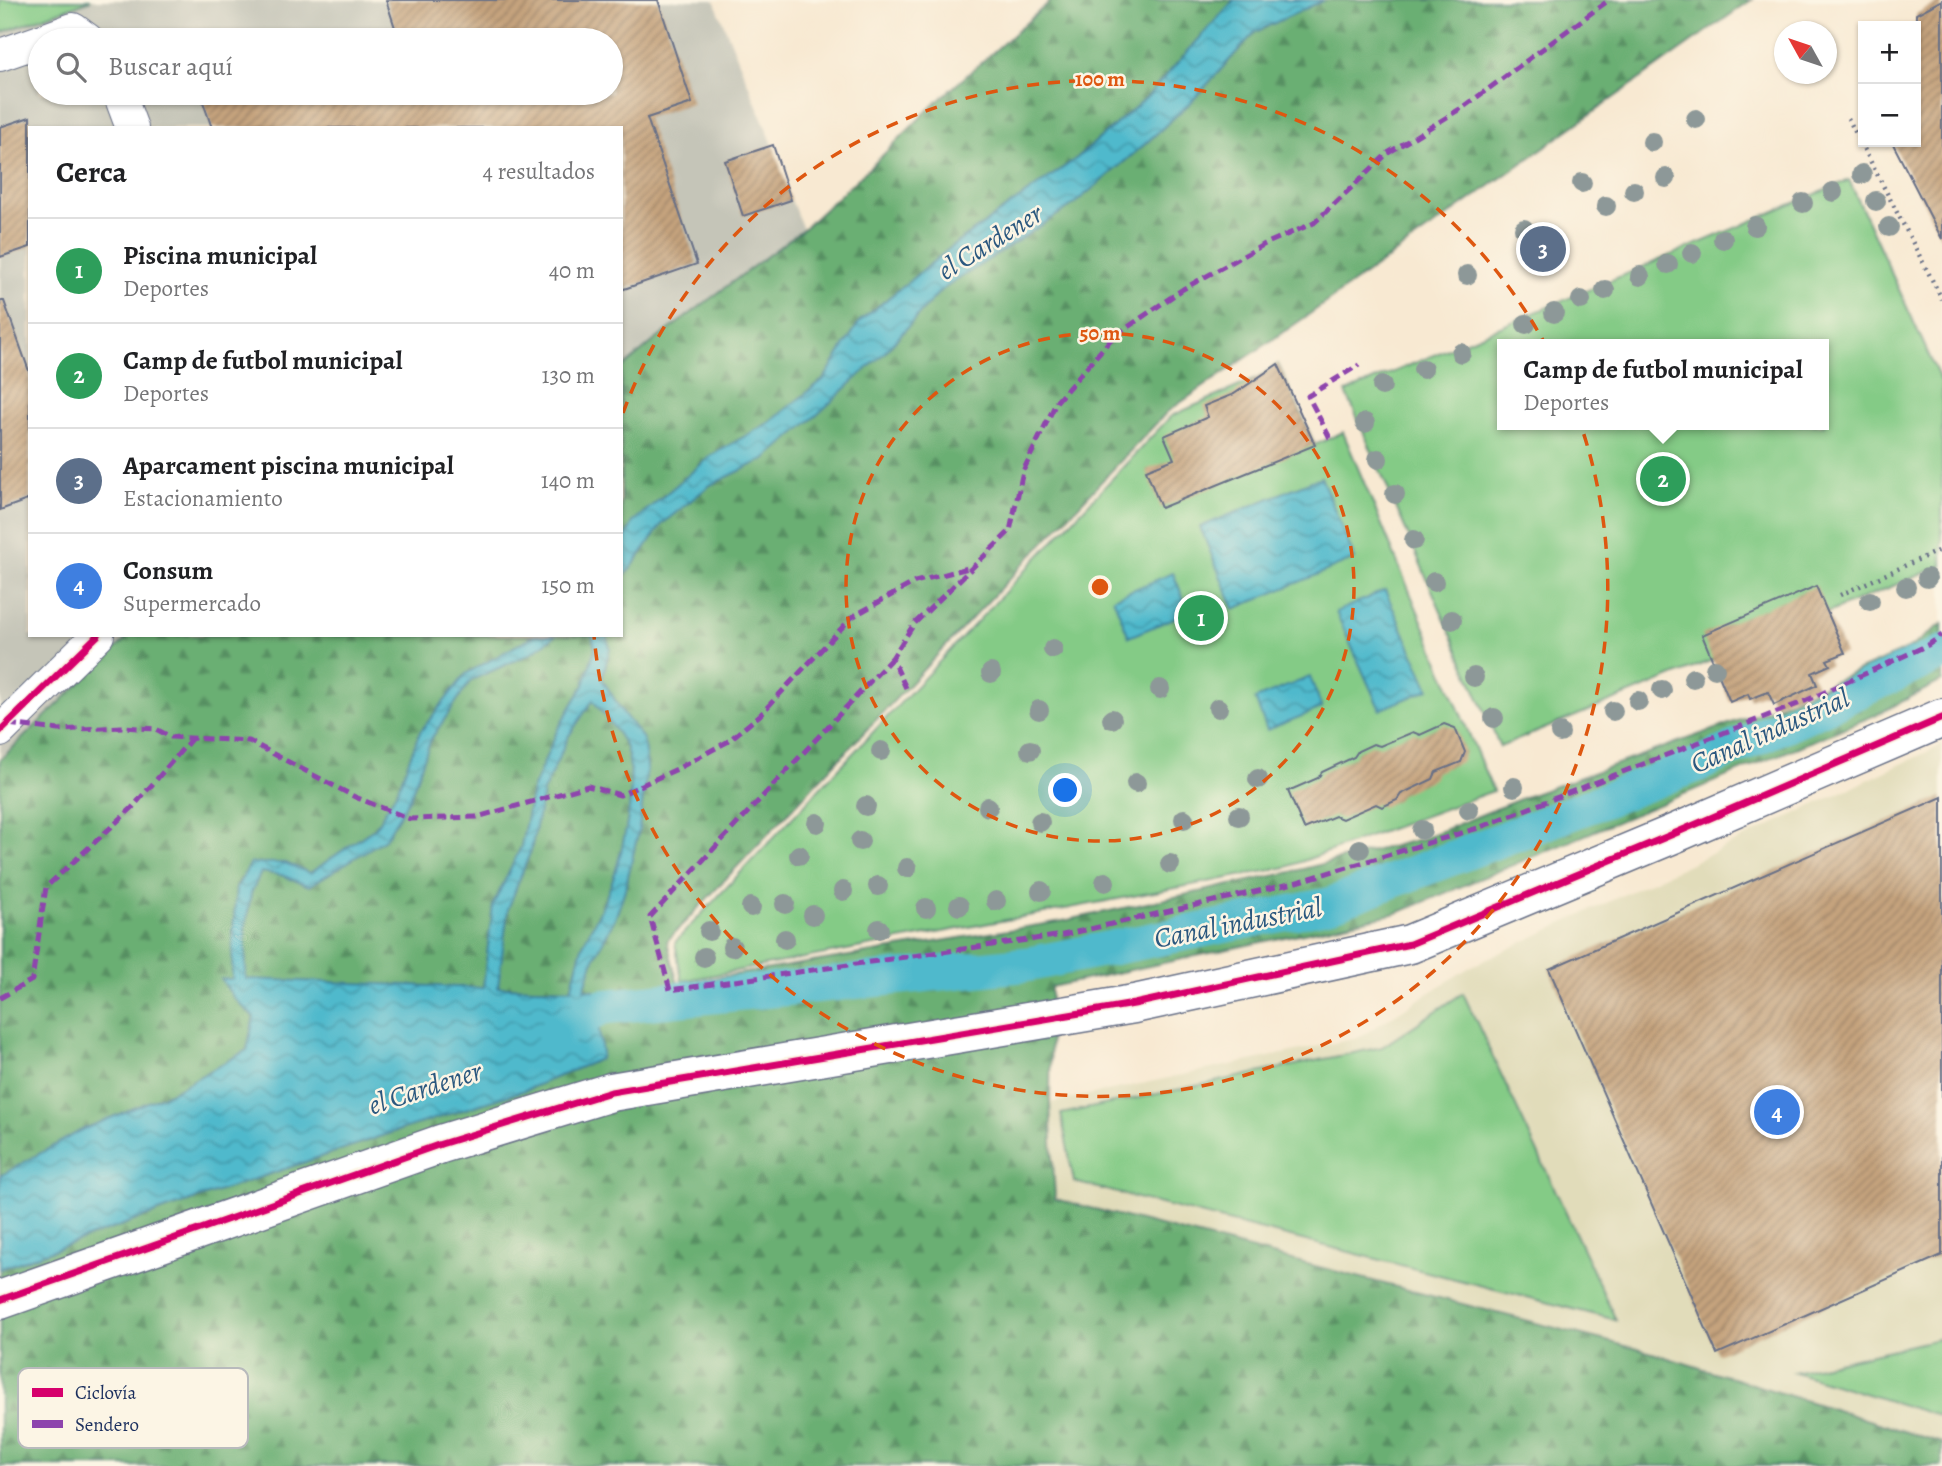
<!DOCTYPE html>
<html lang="es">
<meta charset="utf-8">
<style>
body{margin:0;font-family:Alegreya,serif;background:#f6f6f6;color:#202124}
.controls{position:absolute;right:21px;top:21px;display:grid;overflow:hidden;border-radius:0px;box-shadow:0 2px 5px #0004}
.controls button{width:63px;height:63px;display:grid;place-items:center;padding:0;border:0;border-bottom:2px solid #e0e0e0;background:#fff;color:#202124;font:35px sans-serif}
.compass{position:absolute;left:1774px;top:21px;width:63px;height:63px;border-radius:50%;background:#fff;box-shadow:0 2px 5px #0004;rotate:310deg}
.you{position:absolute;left:1066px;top:791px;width:24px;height:24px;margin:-18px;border:5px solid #fff;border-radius:50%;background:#1a73e8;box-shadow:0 0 0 10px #1a73e833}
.badge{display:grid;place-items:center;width:46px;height:46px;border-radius:50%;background:#c8321e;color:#fff;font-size:23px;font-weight:700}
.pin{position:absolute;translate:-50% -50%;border:4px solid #fff;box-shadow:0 2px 7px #0006}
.popup{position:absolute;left:1497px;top:339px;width:332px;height:91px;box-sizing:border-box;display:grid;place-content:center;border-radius:0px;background:#fff;filter:drop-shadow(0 2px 5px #0005);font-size:23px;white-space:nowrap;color:#757577}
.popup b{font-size:26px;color:#202124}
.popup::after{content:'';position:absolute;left:50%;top:100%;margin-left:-14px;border:14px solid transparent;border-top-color:#fff}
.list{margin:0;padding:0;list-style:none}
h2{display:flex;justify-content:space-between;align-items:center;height:91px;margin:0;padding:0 28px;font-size:30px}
h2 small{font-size:23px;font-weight:400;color:#757577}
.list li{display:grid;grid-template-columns:46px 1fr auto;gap:21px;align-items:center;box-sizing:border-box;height:105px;padding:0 28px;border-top:2px solid #e0e0e0}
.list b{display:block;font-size:26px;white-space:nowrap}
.list p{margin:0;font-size:23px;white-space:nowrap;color:#757577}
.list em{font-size:23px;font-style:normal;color:#757577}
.icon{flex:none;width:38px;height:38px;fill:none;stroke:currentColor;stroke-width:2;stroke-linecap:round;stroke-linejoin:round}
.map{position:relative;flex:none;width:1942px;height:1466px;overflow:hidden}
.search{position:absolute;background:#fff;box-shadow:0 2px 5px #0004;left:28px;top:28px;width:595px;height:77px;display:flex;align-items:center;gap:18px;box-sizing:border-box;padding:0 24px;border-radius:38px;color:#757577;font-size:26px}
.panel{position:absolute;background:#fff;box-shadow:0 2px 5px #0004;left:28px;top:126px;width:595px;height:511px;border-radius:0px}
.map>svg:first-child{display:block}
.built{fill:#e1dcba}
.industrial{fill:#c5c5b8;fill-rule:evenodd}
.grass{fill:#84cb86;stroke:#507d72;stroke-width:2;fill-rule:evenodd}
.forest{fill:url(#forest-firs);stroke:#436f68;stroke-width:2}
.water{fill:url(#water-waves);stroke:#357495;stroke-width:2;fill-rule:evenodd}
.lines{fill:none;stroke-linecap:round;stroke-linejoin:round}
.canal{stroke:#4fb9cc;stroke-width:35}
.building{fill:url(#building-hatch)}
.street-casing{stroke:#687087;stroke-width:34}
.secondary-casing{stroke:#687087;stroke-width:41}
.path{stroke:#687087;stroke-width:4.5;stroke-dasharray:2 5;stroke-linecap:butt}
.street{stroke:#fff;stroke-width:32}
.secondary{stroke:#fff;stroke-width:38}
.quiet{stroke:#8e44ad;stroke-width:5;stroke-dasharray:10 5;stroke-linecap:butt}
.cycleway-casing{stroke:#fcf5e5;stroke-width:11}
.cycleway{stroke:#d6006c;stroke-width:7}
.tree{fill:#8d9898}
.ring{fill:none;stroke:#de5710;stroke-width:3.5;stroke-dasharray:12 9}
.labels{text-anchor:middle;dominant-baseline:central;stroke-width:5;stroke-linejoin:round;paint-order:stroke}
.water-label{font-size:28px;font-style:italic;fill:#2b587f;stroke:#fcf5e5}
.key{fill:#fcf5e5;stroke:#b8babc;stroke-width:2}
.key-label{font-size:19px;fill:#1b2f5e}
.centre{fill:#de5710;stroke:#fcf5e5;stroke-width:3.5}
.ring-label{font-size:21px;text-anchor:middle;font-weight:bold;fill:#de5710;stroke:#fcf5e5;stroke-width:5;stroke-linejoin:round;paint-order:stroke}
</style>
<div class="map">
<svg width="1942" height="1466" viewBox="0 0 1942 1466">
<defs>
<pattern id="forest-firs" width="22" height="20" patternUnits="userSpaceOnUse" patternTransform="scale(1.75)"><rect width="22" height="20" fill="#6baf73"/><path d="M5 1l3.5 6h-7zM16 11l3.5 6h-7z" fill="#578f62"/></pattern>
<pattern id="water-waves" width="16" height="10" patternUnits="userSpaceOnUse" patternTransform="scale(1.75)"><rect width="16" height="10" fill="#4fb9cc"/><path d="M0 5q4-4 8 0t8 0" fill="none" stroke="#4197a9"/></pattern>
<pattern id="building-hatch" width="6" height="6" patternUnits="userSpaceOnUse" patternTransform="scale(1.75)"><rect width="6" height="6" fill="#c5a37d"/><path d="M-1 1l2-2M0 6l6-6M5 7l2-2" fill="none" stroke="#9f856a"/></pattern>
</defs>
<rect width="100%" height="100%" fill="#fcf5e5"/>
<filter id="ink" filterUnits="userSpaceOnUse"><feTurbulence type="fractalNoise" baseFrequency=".0143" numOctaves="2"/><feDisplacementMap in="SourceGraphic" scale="14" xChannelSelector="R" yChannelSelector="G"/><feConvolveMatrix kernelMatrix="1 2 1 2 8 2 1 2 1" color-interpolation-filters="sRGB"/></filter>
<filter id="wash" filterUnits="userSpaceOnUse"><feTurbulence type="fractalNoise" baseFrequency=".00686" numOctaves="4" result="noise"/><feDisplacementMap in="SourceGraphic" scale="28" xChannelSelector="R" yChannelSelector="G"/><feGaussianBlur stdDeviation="1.57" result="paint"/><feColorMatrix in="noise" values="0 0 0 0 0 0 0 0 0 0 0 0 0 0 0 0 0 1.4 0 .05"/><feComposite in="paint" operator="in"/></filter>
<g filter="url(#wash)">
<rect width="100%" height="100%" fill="#f8e9d2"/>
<path class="built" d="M1942,745V1443L1649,1352L1055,1198L1050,1103L1358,1038L1470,967Z"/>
<path class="industrial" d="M91,0H714L773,145L791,200L803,229L654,341L621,369V128H30V635H130L0,760V33ZM40,40H611V93H40Z"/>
<g class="grass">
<path d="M0,0H91L0,33Z"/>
<path d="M1849,180L1942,384V566L1500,747L1346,392ZM1502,344H1824V425H1502Z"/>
<path d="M1278,364L1315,445L1343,432L1493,791L1287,867L682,981L675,942L1171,416L1258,378Z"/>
<path d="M1463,993L1616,1320L1074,1182L1061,1114L1382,1047Z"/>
<path d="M1942,1338V1417L1794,1372Z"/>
</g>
<g class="forest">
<path d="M1052,0H1234L1146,98L1077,158L954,245L860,321L824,379L770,422L712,455L635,521L621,545V369L654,341L803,229L879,159L930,108Z"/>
<path d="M1324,0H1751L1304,318L1167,412L667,941L678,984L1063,921L1291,872L1424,838L1525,797L1768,710L1908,649L1942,624V681L1880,713L1397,913L1051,987L1050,1103L1055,1199L1649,1352L1942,1443V1466H0V1269L167,1209L390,1133L528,1089L600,1059L602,1054L594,990L584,989L594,959L616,916L625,889L639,829L647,767L643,739L623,713L602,679L610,648L606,635H621V579L629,571L662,524L710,485L765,459L884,353L940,291L1074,204L1145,144L1192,101L1255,32Z"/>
<path d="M130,635H535L466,674L420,732L397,791L375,828L310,873L285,863L251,864L236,888L233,933L232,980L222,979L234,998L254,1017L247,1050L172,1092L82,1130L0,1176V760Z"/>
<path d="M556,635H592L595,648L584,685L558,729L532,790L521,847L493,905L483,988L246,980L245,930L251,893L261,872L281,875L309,886L385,839L410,797L431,739L471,680L530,654Z"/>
<path d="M593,699C601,711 622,736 626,748C640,791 620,869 601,909C595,922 587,934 582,948C578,961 575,975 571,989L497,987L508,909L531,850L543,792L568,737Z"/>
</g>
<g class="water">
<path d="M1234,0H1324L1255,32L1192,101L1145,144L1074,204L940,291L884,353L818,414L765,459L710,485L662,524L629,571L621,579V545L634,521L712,455L770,422L824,379L860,321L954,245L1077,158L1146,98Z"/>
<path d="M1321,477L1355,559L1234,609L1200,527Z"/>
<path d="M1173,573L1189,612L1129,637L1113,598Z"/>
<path d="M1385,590L1429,689L1380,710L1336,612Z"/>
<path d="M535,635H556L530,654L471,680L431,739L410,797L385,839L309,886L281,875L261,872L251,893L245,930L246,979L483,988L493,905L521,847L532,790L558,729L584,685L595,648L592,635H606L610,648L602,679L623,713L643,739L647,767L639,829L625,889L616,916L594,959L584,989L594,990L602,1054L600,1059L528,1089L390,1133L167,1209L0,1269V1176L82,1130L172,1092L247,1050L254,1017L234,998L221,979H232L233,933L236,888L251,863H285L310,873L375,828L397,791L420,732L466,674ZM593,700C601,712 622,736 626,748C640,792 620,868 601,909C595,922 587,934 582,948C578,961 575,975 571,989L498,987L508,909L531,850L543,792L568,737Z"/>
<path d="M1310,677L1322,708L1267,730L1255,699Z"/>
</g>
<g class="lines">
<path class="canal" d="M554,1034L602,1007L1030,964L1329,905L1697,765L1942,653"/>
</g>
<g id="blocks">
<g class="building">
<path d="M386,0H658L692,103L647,118L697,264L621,290V128H212L200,93H611V40H399Z"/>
<path d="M1942,0V239L1892,142H1916V14Z"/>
<path d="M30,117V247L0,257V127Z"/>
<path d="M773,145L791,200L743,216L725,161Z"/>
<path d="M0,301H4L30,374V499L0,510Z"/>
<path d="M1278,364L1315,445L1161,508L1146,470L1174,459L1164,436L1208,417L1204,406L1234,394Z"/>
<path d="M1816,586L1845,653L1827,660L1830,665L1812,673L1817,685L1774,705L1768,692L1750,699L1748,694L1730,702L1702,635Z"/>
<path d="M1444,724L1455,728L1465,752L1461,762L1436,772L1433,779L1401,794L1397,800L1382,807L1376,804L1342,819L1335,816L1304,829L1288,791L1318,778L1322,772L1354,757L1358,751L1373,744L1380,746L1413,732L1420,735Z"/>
<path d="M1942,797V1255L1717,1354L1549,969Z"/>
</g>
</g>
</g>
<g filter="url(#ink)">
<use href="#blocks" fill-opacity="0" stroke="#687087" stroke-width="2"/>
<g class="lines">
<defs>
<g id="street">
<path d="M43,40L73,29L88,40"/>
<path d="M0,55L40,41"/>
<path d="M119,93L132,128"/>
<path d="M0,731L98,635"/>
</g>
<path id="secondary" d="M0,1300L441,1144L611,1092L1134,1004L1410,944L1678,832L1942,718"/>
</defs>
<use href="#street" class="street-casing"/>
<use href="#secondary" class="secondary-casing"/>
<g class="path">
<path d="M1848,118L1942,299"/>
<path d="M1840,595L1942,549"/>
</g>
<use href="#street" class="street"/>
<use href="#secondary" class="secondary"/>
<g class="quiet">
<path d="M1330,438L1308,396L1359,365"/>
<path d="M892,658L650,917L670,990L1063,935L1294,883L1478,828L1803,702L1928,645L1942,635"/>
<path d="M906,688L892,658L914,624L1010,531L1023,471L1057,401L1112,338L1183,289L1265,244L1314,223L1388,153L1465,106L1609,0"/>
<path d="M8,724L59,730L122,727L156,729L171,737L249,741L355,797L410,819L477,817L588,786L620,795L677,769L727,742L760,715L852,617L915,582L972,567"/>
<path d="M0,998L32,980L46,887L132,808L192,738"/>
</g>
<defs>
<g id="cycleway">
<path d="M0,731L98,635"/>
<path d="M0,1300L441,1144L611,1092L1134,1004L1410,944L1678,832L1942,718"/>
</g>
</defs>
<use href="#cycleway" class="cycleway-casing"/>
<use href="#cycleway" class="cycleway"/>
</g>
<g class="tree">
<circle cx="1696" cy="119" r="10"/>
<circle cx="1652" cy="142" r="10"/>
<circle cx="1862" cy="174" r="10"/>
<circle cx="1666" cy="178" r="10"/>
<circle cx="1582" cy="183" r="10"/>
<circle cx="1634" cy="191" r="10"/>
<circle cx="1833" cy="192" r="10"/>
<circle cx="1876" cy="201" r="10"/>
<circle cx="1803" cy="203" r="10"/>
<circle cx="1606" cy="206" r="10"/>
<circle cx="1755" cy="226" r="10"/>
<circle cx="1889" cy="227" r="10"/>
<circle cx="1524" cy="229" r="10"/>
<circle cx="1723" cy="239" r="10"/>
<circle cx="1692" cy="253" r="10"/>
<circle cx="1668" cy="264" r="10"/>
<circle cx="1467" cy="275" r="10"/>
<circle cx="1640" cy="276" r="10"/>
<circle cx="1605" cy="290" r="10"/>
<circle cx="1581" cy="300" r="10"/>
<circle cx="1554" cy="313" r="10"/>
<circle cx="1526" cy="324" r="10"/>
<circle cx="1461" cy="353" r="10"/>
<circle cx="1423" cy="369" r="10"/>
<circle cx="1382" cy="386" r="10"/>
<circle cx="1365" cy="423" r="10"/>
<circle cx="1378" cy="459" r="10"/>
<circle cx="1395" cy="494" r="10"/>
<circle cx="1414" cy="540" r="10"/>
<circle cx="1927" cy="578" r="10"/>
<circle cx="1434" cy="582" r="10"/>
<circle cx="1906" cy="587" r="10"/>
<circle cx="1870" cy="601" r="10"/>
<circle cx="1452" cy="620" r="10"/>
<circle cx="1053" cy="649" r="10"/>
<circle cx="1715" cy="669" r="10"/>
<circle cx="991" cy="673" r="10"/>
<circle cx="1474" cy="677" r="10"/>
<circle cx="1693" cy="678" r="10"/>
<circle cx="1160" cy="689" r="10"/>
<circle cx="1662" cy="690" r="10"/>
<circle cx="1638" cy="701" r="10"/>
<circle cx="1218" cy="708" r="10"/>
<circle cx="1039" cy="710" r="10"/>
<circle cx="1613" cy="711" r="10"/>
<circle cx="1494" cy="718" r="10"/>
<circle cx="1112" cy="719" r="10"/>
<circle cx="1560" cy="733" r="10"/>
<circle cx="1030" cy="750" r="10"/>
<circle cx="881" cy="751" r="10"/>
<circle cx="1258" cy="779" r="10"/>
<circle cx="1136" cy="783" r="10"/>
<circle cx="1514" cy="787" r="10"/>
<circle cx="866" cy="806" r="10"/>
<circle cx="988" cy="807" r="10"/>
<circle cx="1469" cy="810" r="10"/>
<circle cx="1239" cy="816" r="10"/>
<circle cx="1184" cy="819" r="10"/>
<circle cx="1040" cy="822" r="10"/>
<circle cx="817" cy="823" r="10"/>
<circle cx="1422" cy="830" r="10"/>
<circle cx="860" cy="841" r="10"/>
<circle cx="1360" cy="849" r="10"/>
<circle cx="799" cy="855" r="10"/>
<circle cx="1170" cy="864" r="10"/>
<circle cx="907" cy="868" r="10"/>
<circle cx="1105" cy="882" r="10"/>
<circle cx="878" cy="886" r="10"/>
<circle cx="843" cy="891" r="10"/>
<circle cx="1041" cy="891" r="10"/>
<circle cx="996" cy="901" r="10"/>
<circle cx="785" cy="904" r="10"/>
<circle cx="959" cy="906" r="10"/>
<circle cx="751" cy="907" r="10"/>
<circle cx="926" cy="908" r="10"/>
<circle cx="813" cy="915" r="10"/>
<circle cx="879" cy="929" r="10"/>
<circle cx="709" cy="931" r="10"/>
<circle cx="785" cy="939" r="10"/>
<circle cx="732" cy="947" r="10"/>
<circle cx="704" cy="957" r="10"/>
</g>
</g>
<g class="ring">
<circle cx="1100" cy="587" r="254"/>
<path d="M623 413A508 508 0 1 1 594 636"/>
</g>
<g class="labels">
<g class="water-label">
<text transform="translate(990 242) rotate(-32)">el Cardener</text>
<text transform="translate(1770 731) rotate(-24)">Canal industrial</text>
<text transform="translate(1238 923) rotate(-11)">Canal industrial</text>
<text transform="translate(425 1088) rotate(-18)">el Cardener</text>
</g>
</g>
<rect x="18" y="1368" width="230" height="80" rx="10" class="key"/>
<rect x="32" y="1388" width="31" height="9" fill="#d6006c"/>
<rect x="32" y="1420" width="31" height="8" fill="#8e44ad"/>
<g class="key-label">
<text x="75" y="1399">Ciclovía</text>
<text x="75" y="1431">Sendero</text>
</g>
<circle cx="1100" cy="587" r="10" class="centre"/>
<g class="ring-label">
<text x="1100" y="86">100 m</text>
<text x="1100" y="340">50 m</text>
</g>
</svg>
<div class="controls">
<button>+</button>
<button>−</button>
</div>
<svg class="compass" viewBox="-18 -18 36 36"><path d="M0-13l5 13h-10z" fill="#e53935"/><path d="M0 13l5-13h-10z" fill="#757577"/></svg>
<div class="you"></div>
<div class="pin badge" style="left:1201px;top:618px;background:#2e9e5b">1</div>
<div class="pin badge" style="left:1663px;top:479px;background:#2e9e5b">2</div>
<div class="popup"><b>Camp de futbol municipal</b>Deportes</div>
<div class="pin badge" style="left:1543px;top:249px;background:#5c6f8a">3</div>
<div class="pin badge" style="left:1777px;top:1112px;background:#3f7fe0">4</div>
<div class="search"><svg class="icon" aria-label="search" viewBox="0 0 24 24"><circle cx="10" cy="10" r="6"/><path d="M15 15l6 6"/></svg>Buscar aquí</div>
<section class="panel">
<h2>Cerca<small>4 resultados</small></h2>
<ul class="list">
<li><span class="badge" style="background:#2e9e5b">1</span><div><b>Piscina municipal</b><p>Deportes</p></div><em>40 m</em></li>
<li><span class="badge" style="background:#2e9e5b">2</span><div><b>Camp de futbol municipal</b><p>Deportes</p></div><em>130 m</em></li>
<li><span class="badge" style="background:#5c6f8a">3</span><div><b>Aparcament piscina municipal</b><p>Estacionamiento</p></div><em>140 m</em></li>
<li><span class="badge" style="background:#3f7fe0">4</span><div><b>Consum</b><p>Supermercado</p></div><em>150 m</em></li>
</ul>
</section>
</div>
